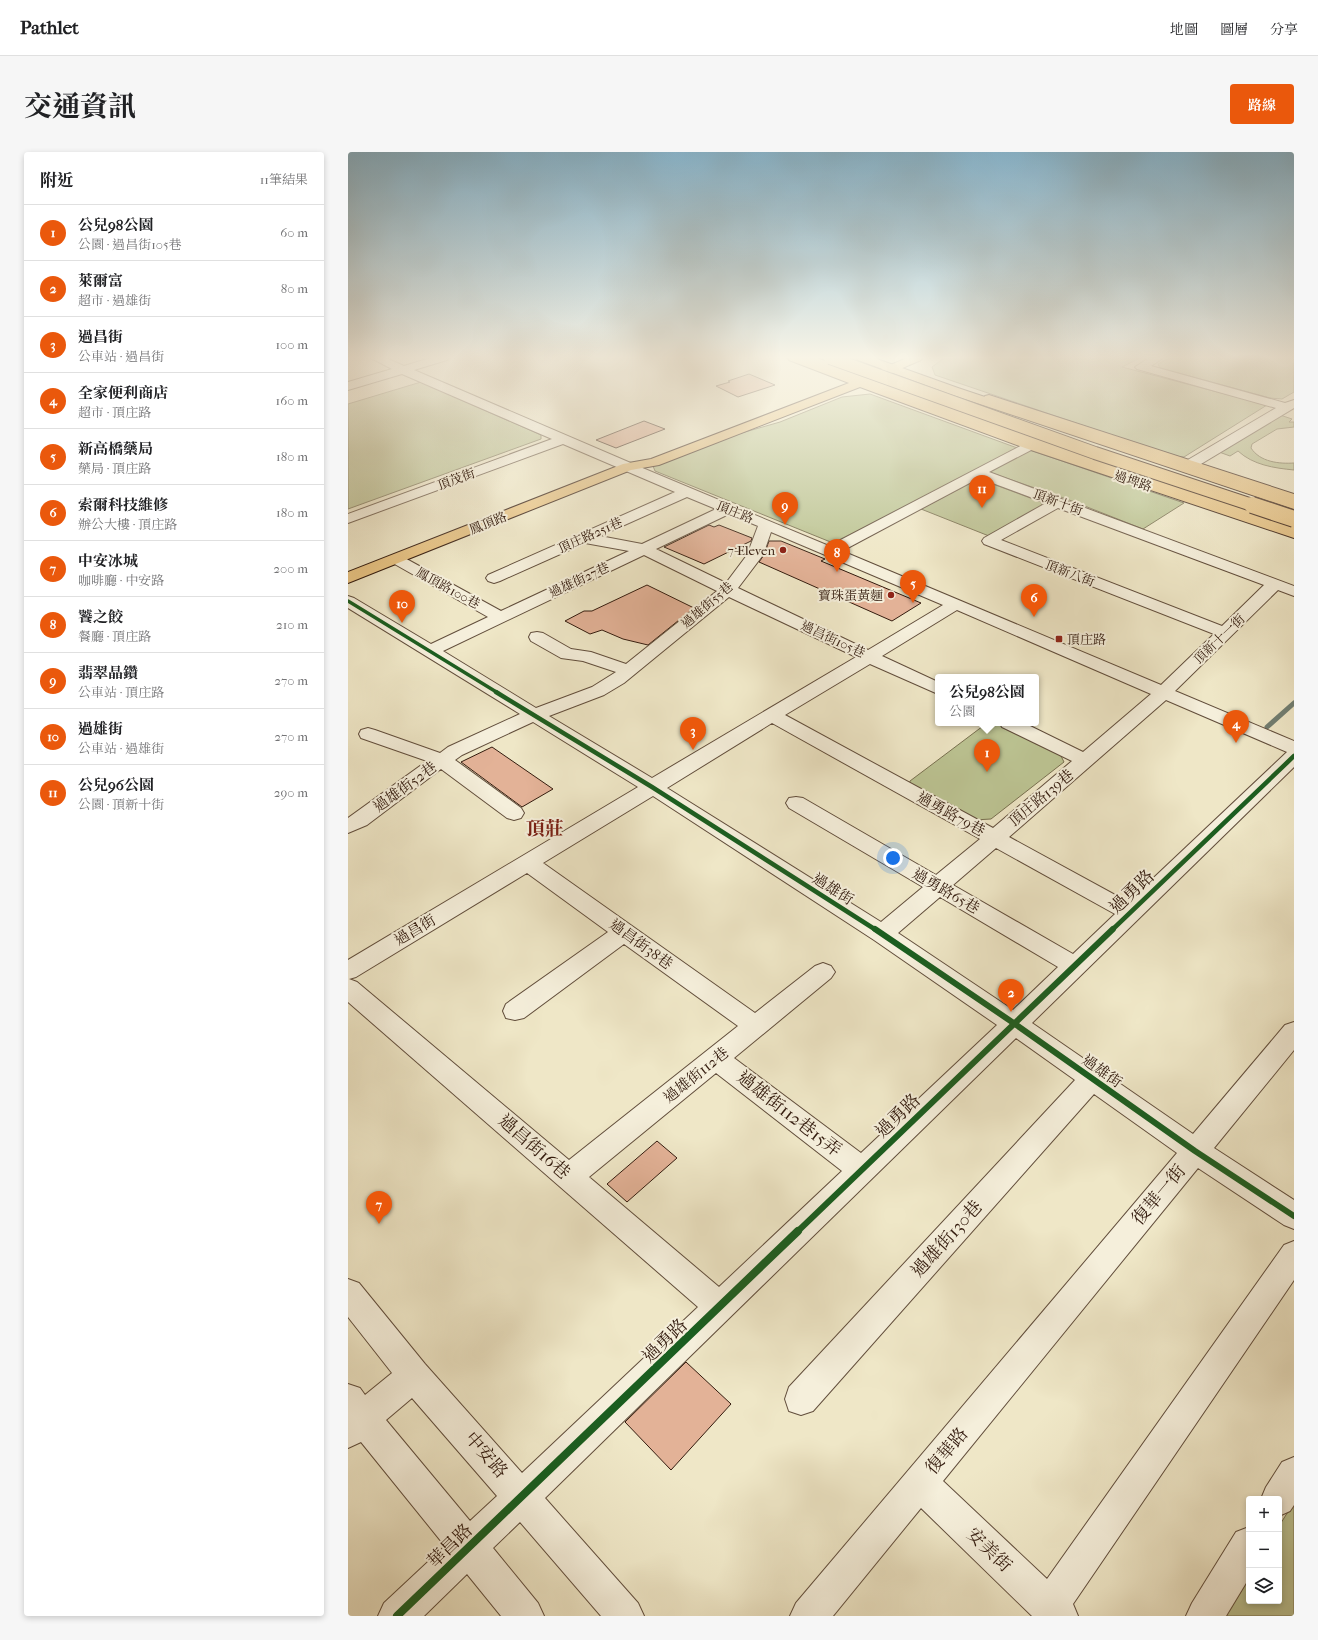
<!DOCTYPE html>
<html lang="zh-TW">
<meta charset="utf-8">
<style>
body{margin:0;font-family:"IM FELL French Canon","Noto Serif TC",serif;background:#f6f6f6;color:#202124}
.controls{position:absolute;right:12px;bottom:12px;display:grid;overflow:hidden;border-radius:4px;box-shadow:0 2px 6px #0003}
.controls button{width:36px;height:36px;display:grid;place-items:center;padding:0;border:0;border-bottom:1px solid #e0e0e0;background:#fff;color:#202124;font:20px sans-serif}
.you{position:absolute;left:545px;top:706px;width:14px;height:14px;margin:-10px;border:3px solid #fff;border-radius:50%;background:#1a73e8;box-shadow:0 0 0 6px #1a73e833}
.badge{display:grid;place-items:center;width:26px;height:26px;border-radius:50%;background:#ea580c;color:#fff;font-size:13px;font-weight:700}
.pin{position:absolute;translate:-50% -33px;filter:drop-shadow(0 1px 2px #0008)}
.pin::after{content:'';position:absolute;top:21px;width:14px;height:12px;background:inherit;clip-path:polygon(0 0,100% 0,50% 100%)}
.popup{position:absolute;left:587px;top:522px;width:104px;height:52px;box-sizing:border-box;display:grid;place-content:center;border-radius:4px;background:#fff;filter:drop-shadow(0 1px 3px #0005);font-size:13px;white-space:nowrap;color:#757577}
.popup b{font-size:15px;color:#202124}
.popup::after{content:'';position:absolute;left:50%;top:100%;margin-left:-8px;border:8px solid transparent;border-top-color:#fff}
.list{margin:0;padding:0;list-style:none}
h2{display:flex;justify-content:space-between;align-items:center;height:52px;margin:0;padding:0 16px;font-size:17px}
h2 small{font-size:13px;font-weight:400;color:#757577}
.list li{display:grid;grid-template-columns:26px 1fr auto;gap:12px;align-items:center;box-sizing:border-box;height:56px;padding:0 16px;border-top:1px solid #e0e0e0}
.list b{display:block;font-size:15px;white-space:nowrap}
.list p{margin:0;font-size:13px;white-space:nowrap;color:#757577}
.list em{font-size:13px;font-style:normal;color:#757577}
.icon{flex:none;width:22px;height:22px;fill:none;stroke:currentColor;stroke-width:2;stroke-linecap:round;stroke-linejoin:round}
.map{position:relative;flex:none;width:946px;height:1464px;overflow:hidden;border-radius:4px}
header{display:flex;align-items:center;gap:24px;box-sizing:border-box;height:56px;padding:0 20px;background:#fff;border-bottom:1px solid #e0e0e0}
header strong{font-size:19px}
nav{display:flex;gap:22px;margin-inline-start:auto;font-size:14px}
.intro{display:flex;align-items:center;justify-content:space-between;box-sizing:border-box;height:96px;padding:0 24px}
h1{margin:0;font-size:28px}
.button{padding:10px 18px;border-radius:4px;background:#ea580c;color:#fff;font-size:14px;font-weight:700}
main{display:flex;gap:24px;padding:0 24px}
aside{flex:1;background:#fff;border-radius:4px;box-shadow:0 2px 6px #0003}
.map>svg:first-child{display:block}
.green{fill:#bcc493;stroke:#787050}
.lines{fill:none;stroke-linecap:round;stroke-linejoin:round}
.stream{stroke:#717e72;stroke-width:5}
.building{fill:#e3b297;stroke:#331b0e}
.minor-casing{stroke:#624e3c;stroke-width:2}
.major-casing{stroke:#331b0e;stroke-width:2}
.highway-casing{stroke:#331b0e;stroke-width:2}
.minor{fill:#f5efdb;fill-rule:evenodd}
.major{fill:#e8c484;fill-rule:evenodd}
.highway{fill:#e8c484;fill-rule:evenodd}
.highway-bridge-far1-casing{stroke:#331b0e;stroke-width:14;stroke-linecap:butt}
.highway-bridge-casing{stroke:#331b0e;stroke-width:18;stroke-linecap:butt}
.highway-bridge-far1{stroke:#e8c484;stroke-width:12}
.highway-bridge{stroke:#e8c484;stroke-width:16}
.cycleway-far3-casing{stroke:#f5efdb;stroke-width:5.5}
.cycleway-far2-casing{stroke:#f5efdb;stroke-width:7}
.cycleway-far1-casing{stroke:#f5efdb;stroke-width:8}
.cycleway-casing{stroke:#f5efdb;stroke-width:10}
.cycleway-far3{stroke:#1b5e20;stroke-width:3.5}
.cycleway-far2{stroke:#1b5e20;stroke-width:4.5}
.cycleway-far1{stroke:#1b5e20;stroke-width:6}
.cycleway{stroke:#1b5e20;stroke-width:8}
.poi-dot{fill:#8f2418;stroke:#f5efdb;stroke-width:1.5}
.labels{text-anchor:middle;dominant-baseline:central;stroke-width:4;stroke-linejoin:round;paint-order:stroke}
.far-street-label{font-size:13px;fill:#331b0e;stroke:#f5efdb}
.far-poi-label{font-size:13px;fill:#331b0e;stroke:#f5efdb;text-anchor:end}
.street-label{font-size:15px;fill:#331b0e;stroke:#f5efdb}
.near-street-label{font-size:18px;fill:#331b0e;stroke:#f5efdb}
.district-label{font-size:19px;font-weight:bold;fill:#7a1f14;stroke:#f5efdb}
</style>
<header>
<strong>Pathlet</strong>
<nav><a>地圖</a><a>圖層</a><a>分享</a></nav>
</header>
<div class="intro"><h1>交通資訊</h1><a class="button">路線</a></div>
<main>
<aside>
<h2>附近<small>11筆結果</small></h2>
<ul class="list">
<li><span class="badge">1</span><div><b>公兒98公園</b><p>公園 · 過昌街105巷</p></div><em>60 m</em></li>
<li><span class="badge">2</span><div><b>萊爾富</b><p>超市 · 過雄街</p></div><em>80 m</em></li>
<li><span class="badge">3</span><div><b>過昌街</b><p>公車站 · 過昌街</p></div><em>100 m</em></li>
<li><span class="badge">4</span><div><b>全家便利商店</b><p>超市 · 頂庄路</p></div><em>160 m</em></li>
<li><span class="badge">5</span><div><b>新高橋藥局</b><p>藥局 · 頂庄路</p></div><em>180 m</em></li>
<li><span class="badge">6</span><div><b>索爾科技維修</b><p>辦公大樓 · 頂庄路</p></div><em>180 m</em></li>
<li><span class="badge">7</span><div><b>中安冰城</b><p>咖啡廳 · 中安路</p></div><em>200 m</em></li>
<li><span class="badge">8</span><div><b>饕之餃</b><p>餐廳 · 頂庄路</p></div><em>210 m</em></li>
<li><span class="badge">9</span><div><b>翡翠晶鑽</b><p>公車站 · 頂庄路</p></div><em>270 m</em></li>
<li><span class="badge">10</span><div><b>過雄街</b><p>公車站 · 過雄街</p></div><em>270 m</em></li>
<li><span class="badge">11</span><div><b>公兒96公園</b><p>公園 · 頂新十街</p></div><em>290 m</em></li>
</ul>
</aside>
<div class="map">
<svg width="946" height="1464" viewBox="0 0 946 1464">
<rect width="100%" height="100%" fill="#efe7c7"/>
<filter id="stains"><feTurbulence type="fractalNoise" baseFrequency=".005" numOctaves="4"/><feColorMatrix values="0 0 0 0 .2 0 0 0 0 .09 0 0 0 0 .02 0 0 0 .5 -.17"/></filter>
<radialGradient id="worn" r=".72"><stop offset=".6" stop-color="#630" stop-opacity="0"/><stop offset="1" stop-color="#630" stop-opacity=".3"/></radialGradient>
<g class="green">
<path d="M596,206H792L774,215L919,253L836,305L825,304L587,223L584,215Z"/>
<path d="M821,206H946V240L934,247L922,246L812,216L810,212Z"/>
<path d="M73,230L193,283V287L0,357V252Z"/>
<path d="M522,242L672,297L497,390L485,391L307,319L305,314L376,286L432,270L494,245Z"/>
<path d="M932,263L944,267L941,270H946V275L929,277L904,292L903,296C912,310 931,312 946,311V318C926,316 905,313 890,299L882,304L871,300Z"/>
<path d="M682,298L836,351L795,377L724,349L641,320Z"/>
<path d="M634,328L693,350L694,354L641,384L573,357L626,329Z"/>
<path d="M639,571H647L712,602L716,610L643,667L626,668L561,633L562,629Z"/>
<path d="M946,1354V1464H877L901,1424V1449H931V1374L943,1355Z"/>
</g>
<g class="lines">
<path class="stream" d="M919,575L946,551"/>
</g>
<g class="building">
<path d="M401,222L427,233L390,245L368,234L382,230L380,229Z"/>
<path d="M296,269L317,277L268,296L248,288Z"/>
<path d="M361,373L366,375L371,373L404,386L403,389L356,412L316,395Z"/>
<path d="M421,389H433L477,407L473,409L573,451L544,469L411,410L416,403Z"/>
<path d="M299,433L346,456L300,493L275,487L254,478L242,482L217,469L236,459H244Z"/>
<path d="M144,595L205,637L174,655L113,610Z"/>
<path d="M309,989L329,1006L279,1050L259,1032Z"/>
<path d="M338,1210L383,1252L323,1318L277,1270Z"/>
</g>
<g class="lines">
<defs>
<g id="minor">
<path d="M23,206H38L56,214L82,206H100L99,208L66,218L285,312L481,394L682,289L687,290L688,293L687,296L641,320L946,434V444L930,438L827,539L946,589V615L684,871L845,982L937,873L946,870V898L866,996L946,1048V1077L936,1073L850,1016L595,1329L699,1427L936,1093L946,1089V1128L725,1452L730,1464H684L573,1356L485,1464H442L448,1451L829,1001L746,942L465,1259L453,1263L441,1259L437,1247L441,1235L727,928L668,886L197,1346L290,1451L296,1464H253L172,1370L145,1396L190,1451L196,1464H153L119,1422L76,1464H30L36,1451L97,1394L13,1290L0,1296V1232L12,1236L17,1243L44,1221L0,1165V1127L11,1131L77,1212L174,1321L350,1155L0,850V808L290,635L185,570L114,603L107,608L173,656L176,661L173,666L166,668L159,666L93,617L19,673L0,681V666L79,609L13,586L11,582L13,578L20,576L27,578L92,601L100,595L172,562L0,456V444L6,446L83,492L140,465L43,410L40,407L43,404L48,402L53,404L153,459L281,399L237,391L152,429L146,431L140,429L138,426L140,423L327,340L215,292L0,371V362L204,287L54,222L0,238V230L44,217ZM631,326L698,351L636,386L634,389L636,392L866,482L813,533L494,399ZM339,345L368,357L294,392L252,384ZM710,356L916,433L874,474L653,388ZM381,362L410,374L399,403L378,431L308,397ZM423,380L595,453L520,498L390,436L415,403ZM296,403L369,439L278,512L243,500L223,497L195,481L189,480L183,481L181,485L183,489L213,506L235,509L268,520L244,535L188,556L95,499ZM381,445L508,505L304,626L201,564L256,543L276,531ZM609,458L803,542L735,600L676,571H652L654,575L724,609L645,676L437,563L522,512L590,542V530L534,504ZM818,548L939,600L780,750L661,685ZM424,571L632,687L588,723L455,646L448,645L441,646L438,651L441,656L575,735L533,770L319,636ZM305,644L526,788L649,873L513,1001L386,906L483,826L487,820L483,814L475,811L467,814L407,861L195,711ZM648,696L767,762L725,802L605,733ZM179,721L260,780L158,852L155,859L158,866L167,868L176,866L276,792L390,874L221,1008L9,830L1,827L8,825ZM592,745L710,815L665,858L550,781ZM368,921L494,1019L371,1135L241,1025ZM64,1246L149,1344L122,1369L38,1268Z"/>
<path d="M801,206H815L803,214L937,251L946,248V256L848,315H838L836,312L838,309L928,256L789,217L787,215Z"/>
<path d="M946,1305V1353L942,1359L931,1364V1347H913L918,1335L934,1310Z"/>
<path d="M901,1375V1426L878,1464H838L844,1451L888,1380Z"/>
</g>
<g id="major">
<path d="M440,206H457L512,226L559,206H574L573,208L522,230L687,290L946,377V386L677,296L512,235L311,313L283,318L0,431V420L275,312L303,307L501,231L441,208Z"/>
<path d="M641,243L946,342V351L637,250L635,247L637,244Z"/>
</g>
<g id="highway">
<path d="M453,206H469L705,291L946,372V381L696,297L454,208Z"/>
<path d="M509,206H526L610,236L946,348V357L602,242L510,208Z"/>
</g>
</defs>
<use href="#minor" class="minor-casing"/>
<use href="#major" class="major-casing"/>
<use href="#highway" class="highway-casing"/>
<use href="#minor" class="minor"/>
<use href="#major" class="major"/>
<use href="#highway" class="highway"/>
<defs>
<path id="highway-bridge-far1" d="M482,206L747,301L907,354"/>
<path id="highway-bridge" d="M904,353L946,367"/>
</defs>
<use href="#highway-bridge-far1" class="highway-bridge-far1-casing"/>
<use href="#highway-bridge" class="highway-bridge-casing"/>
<use href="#highway-bridge-far1" class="highway-bridge-far1"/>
<use href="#highway-bridge" class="highway-bridge"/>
<defs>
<path id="cycleway-far3" d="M0,449L150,541"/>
<g id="cycleway-far2">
<path d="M148,540L304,635L528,778"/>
<path d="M764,778L946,604"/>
</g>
<g id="cycleway-far1">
<path d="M527,777L667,872L847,999L946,1064"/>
<path d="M449,1080L765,777"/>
</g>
<path id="cycleway" d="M49,1464L450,1079"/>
</defs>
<use href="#cycleway-far3" class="cycleway-far3-casing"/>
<use href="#cycleway-far2" class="cycleway-far2-casing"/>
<use href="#cycleway-far1" class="cycleway-far1-casing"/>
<use href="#cycleway" class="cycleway-casing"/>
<use href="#cycleway-far3" class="cycleway-far3"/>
<use href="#cycleway-far2" class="cycleway-far2"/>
<use href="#cycleway-far1" class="cycleway-far1"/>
<use href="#cycleway" class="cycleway"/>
</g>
<linearGradient id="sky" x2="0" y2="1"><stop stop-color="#89b9d3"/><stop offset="0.5" stop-color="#f8f4e6"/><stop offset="1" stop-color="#f8f4e6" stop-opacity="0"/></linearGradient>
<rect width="946" height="411" fill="url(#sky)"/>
<g class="poi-dot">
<circle cx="435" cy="398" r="4"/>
<circle cx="543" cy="443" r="4"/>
<rect x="707" y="483" width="8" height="8" rx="2"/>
</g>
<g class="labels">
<g class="far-street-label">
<text transform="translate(108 327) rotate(-20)">頂茂街</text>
<text transform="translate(785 329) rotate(19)">過埤路</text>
<text transform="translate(710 350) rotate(20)">頂新十街</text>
<text transform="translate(387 360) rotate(22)">頂庄路</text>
<text transform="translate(140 371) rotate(-22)">鳳頂路</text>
<text transform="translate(242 383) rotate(-24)">頂庄路251巷</text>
<text transform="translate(722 421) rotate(21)">頂新八街</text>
<text transform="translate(231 428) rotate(-25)">過雄街27巷</text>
<text transform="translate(100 436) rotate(29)">鳳頂路100巷</text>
<text transform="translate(359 453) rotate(-41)">過雄街55巷</text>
<text transform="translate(485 487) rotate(25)">過昌街105巷</text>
<text transform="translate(871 487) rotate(-44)">頂新十一街</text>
</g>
<g class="far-poi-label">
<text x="427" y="398">7-Eleven</text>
<text x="535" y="443">寶珠蛋黃麵</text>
<text x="719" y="487" text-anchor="start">頂庄路</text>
</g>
<g class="street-label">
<text transform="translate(57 635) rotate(-36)">過雄街52巷</text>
<text transform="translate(693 646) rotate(-40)">頂庄路139巷</text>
<text transform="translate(603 662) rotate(29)">過勇路79巷</text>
<text transform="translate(485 737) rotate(32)">過雄街</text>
<text transform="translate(598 739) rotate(30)">過勇路65巷</text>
<text transform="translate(67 778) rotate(-31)">過昌街</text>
<text transform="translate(293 792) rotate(36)">過昌街38巷</text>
<text transform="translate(754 919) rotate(35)">過雄街</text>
<text transform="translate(348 923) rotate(-39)">過雄街112巷</text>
</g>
<g class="near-street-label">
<text transform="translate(784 740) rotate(-44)">過勇路</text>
<text transform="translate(441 962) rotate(38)">過雄街112巷15弄</text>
<text transform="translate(550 964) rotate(-44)">過勇路</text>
<text transform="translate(186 995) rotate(41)">過昌街16巷</text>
<text transform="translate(811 1043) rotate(-50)">復華一街</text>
<text transform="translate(599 1087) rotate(-48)">過雄街130巷</text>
<text transform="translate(317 1189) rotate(-44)">過勇路</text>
<text transform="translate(599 1299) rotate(-50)">復華路</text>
<text transform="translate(138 1303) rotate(49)">中安路</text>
<text transform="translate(102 1394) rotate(-44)">華昌路</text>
<text transform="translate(641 1398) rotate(44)">安美街</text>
</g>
<g class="district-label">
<text x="197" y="677">頂莊</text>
</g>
</g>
<rect width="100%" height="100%" filter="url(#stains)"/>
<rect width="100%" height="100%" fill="url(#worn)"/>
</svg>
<div class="controls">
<button>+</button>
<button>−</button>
<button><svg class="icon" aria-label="layers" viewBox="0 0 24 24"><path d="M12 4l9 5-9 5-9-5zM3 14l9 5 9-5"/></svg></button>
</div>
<div class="you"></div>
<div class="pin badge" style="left:639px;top:620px">1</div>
<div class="popup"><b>公兒98公園</b>公園</div>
<div class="pin badge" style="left:663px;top:860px">2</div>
<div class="pin badge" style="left:345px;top:598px">3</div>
<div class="pin badge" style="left:888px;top:591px">4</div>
<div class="pin badge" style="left:565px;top:451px">5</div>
<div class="pin badge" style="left:686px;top:465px">6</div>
<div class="pin badge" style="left:31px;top:1072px">7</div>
<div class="pin badge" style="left:489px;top:420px">8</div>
<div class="pin badge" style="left:437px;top:373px">9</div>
<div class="pin badge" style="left:54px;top:471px">10</div>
<div class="pin badge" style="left:634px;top:356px">11</div>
</div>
</main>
